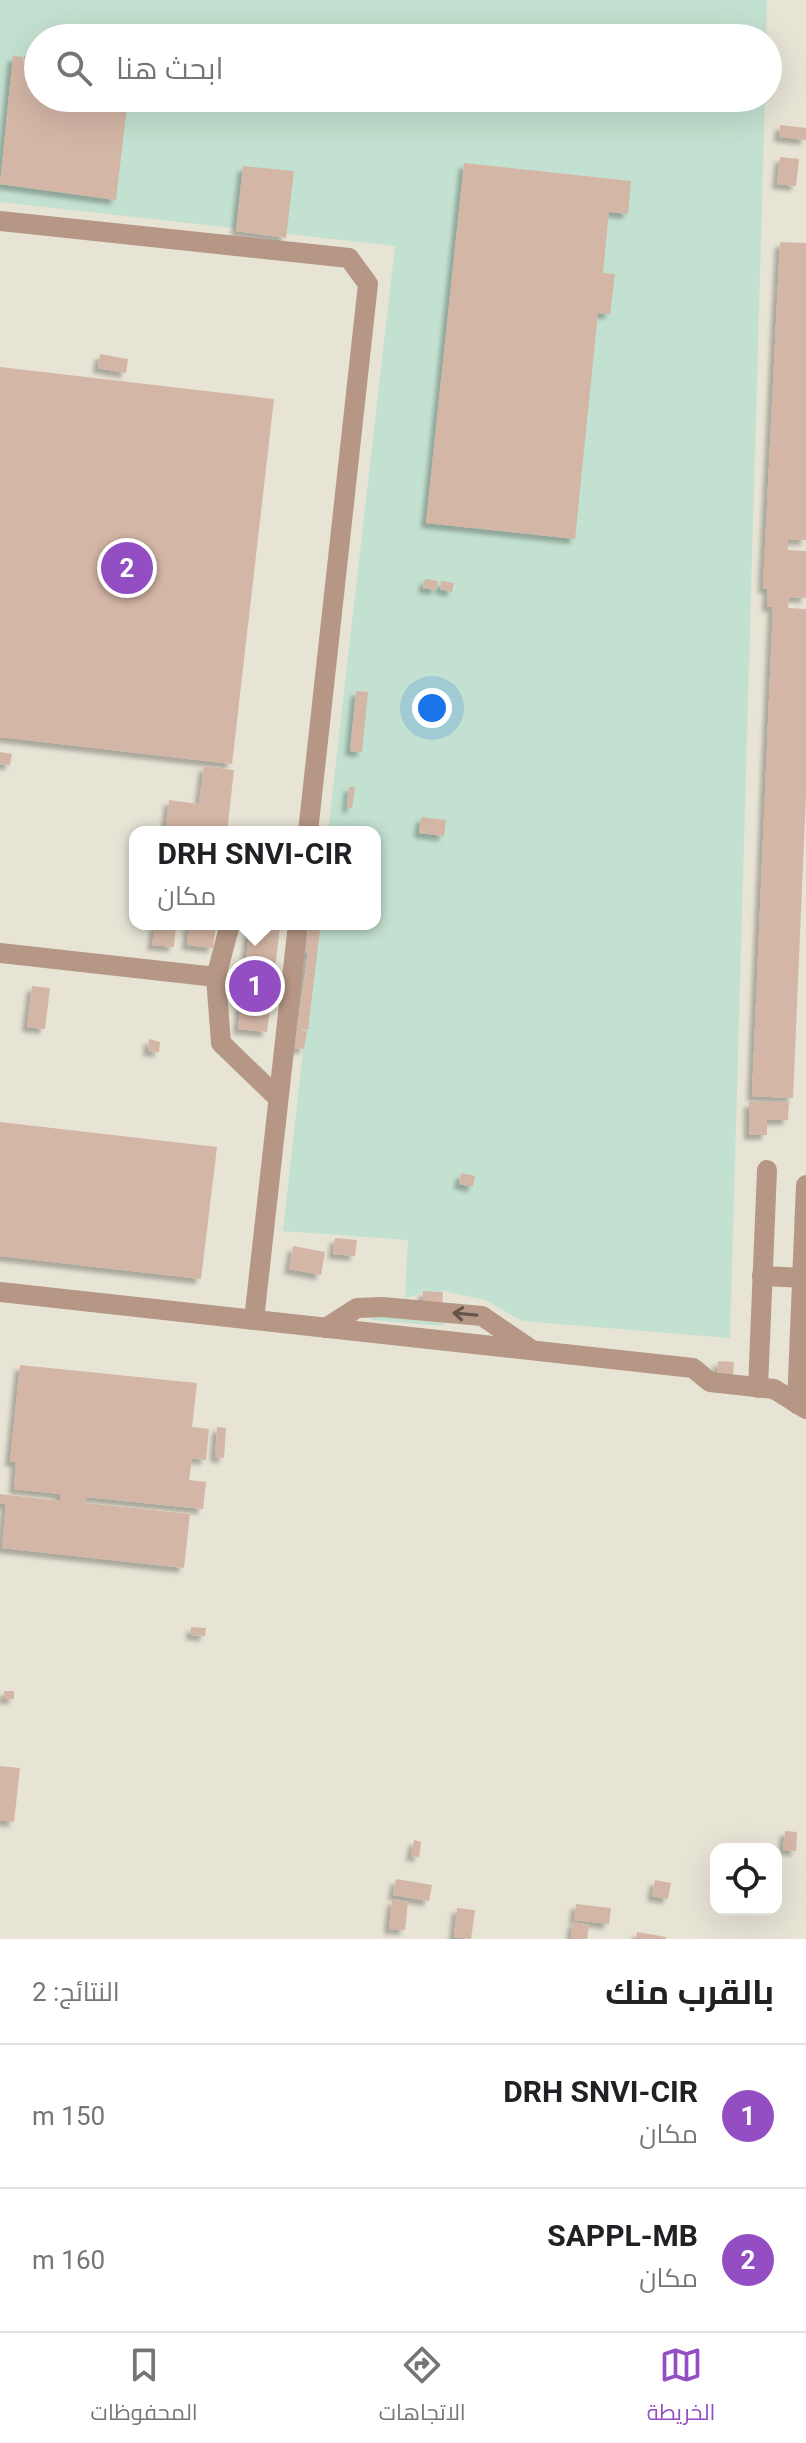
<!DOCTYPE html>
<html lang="ar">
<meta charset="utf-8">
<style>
body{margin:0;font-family:Roboto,Cairo,sans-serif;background:#f6f6f6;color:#202124;direction:rtl}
.controls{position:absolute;right:24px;bottom:24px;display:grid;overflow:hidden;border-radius:16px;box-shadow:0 8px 32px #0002}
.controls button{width:72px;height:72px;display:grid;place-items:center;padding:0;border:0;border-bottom:2px solid #e0e0e0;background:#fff;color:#202124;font:40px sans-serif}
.you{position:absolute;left:432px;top:708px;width:28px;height:28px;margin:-20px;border:6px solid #fff;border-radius:50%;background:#1a73e8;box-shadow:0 0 0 12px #1a73e833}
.badge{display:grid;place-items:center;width:52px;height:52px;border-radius:50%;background:#924ec2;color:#fff;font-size:26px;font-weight:700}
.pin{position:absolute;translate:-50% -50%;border:4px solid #fff;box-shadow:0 2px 8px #0006}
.popup{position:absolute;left:129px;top:826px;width:252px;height:104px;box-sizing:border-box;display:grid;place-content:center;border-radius:16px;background:#fff;filter:drop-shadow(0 2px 6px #0005);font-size:26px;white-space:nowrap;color:#757577}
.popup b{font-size:30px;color:#202124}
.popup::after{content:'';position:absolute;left:50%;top:100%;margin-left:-16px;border:16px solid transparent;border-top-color:#fff}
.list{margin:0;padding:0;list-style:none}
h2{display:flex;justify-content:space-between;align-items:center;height:104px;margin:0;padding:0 32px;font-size:34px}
h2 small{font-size:26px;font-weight:400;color:#757577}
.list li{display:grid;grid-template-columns:52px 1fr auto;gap:24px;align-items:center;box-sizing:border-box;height:144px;padding:0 32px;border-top:2px solid #e0e0e0}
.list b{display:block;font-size:30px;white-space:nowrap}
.list p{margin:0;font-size:26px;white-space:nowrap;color:#757577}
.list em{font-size:26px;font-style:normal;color:#757577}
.icon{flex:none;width:44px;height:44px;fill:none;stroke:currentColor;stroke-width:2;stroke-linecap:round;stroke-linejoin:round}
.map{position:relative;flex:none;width:806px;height:1939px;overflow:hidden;direction:ltr}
.search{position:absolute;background:#fff;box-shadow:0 8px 32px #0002;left:24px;right:24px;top:24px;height:88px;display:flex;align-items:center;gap:20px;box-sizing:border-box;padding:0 28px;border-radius:44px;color:#757577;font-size:30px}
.sheet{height:392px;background:#fff}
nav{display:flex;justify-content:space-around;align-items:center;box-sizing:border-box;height:112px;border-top:2px solid #e0e0e0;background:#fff;font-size:22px;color:#757577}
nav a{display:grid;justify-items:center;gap:4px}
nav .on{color:#924ec2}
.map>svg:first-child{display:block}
.built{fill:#e7e3d5;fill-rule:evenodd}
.green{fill:#c3e1d0}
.building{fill:#d4b6a6;filter:url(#shadow)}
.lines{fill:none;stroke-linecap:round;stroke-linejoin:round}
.minor{stroke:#b69785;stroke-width:20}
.oneway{stroke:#64544a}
</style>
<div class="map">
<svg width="806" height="1939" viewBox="0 0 806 1939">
<defs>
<filter id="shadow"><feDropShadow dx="-5" dy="5" stdDeviation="2" flood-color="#0004"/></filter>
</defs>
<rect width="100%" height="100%" fill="#edebe5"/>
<path class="built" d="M0,0H806V1939H0ZM38,38H768V98H38ZM135,832H375V924H135ZM716,1849H776V1909H716Z"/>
<g class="green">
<path d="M0,0H767L766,38H38V98H765L730,1338L522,1321L485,1300L443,1291L423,1292L405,1299L408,1240L283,1231L317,924H375V832H328L395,246L0,202Z"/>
<path d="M368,1316L446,1320L443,1326L373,1320Z"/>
</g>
<g class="building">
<path d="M13,56L23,57V69L24,56L38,57V98H128L116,200L0,184Z"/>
<path d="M780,125L806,128V140L779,137Z"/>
<path d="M780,157L799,159L796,186L777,184Z"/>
<path d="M464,163L631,181L628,214L609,212L603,273L615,274L610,314L598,313L575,539L426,523Z"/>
<path d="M243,166L294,171L286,238L236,231Z"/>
<path d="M780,242L806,243V540H788V550L806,551V598L789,597L788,608L806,609V795L793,1098L752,1096L773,607H767L768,589L763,588Z"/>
<path d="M100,354L128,359L126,373L98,368Z"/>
<path d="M0,367L274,399L232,764L0,737Z"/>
<path d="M425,579L438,581L436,590L423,588Z"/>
<path d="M441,581L454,583L452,592L440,589Z"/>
<path d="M356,691L368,692L362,752L350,751Z"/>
<path d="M0,752L12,754L10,765L0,764Z"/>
<path d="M204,766L234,770L227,832H200V829L166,826L169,800L199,804Z"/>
<path d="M349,787H355L352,808H347Z"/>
<path d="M421,817L446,820L444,836L419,833Z"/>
<path d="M155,924H176L174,947L152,945Z"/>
<path d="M189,924H216L213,948L187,945Z"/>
<path d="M250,925L280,928L267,1032L238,1029Z"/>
<path d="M308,928L320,930L308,1030L297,1029L308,953L305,952Z"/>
<path d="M32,986L50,988L45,1029L27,1027Z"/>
<path d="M297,1030L307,1031L304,1049L294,1048Z"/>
<path d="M149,1039L160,1042L159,1052L148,1051Z"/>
<path d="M749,1102H789L788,1120H767V1135H749Z"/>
<path d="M0,1122L217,1147L201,1279L0,1256Z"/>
<path d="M461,1173L475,1176L473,1187L459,1184Z"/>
<path d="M335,1238L357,1240L355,1256L333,1254Z"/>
<path d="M293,1246L325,1252L321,1275L289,1269Z"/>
<path d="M423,1291L443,1292L442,1306H423Z"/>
<path d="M718,1361L734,1362L733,1376H717Z"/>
<path d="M20,1365L197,1383L192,1427L209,1429L206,1460L192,1458L189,1480L206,1482L203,1509L86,1497V1503L190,1514L184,1568L2,1548L6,1504H0V1494L60,1501V1494L14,1489L16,1462L10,1461Z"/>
<path d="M217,1427L226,1428L224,1458L215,1457Z"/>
<path d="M191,1627L206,1628L205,1636L191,1635Z"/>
<rect x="4" y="1691" width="10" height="8"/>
<path d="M0,1766L20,1768L14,1822L0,1820Z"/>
<path d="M785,1831L797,1832L796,1851L783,1850Z"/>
<path d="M414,1840L421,1842L419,1857L411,1856Z"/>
<path d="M396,1879L432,1885L429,1901L393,1895Z"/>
<path d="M655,1880L671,1883L668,1899L652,1896Z"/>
<path d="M392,1900L408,1902L405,1930L389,1929Z"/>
<path d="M576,1904L611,1908L609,1924L574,1920Z"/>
<path d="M457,1908L475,1910L471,1939L454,1937Z"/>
<path d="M573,1922L589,1925L587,1939H571Z"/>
<path d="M637,1932L666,1937V1939H636Z"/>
</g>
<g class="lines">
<g class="minor">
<path d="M0,221L349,258L368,284L308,832"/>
<path d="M0,953L216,977L221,1043L278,1098"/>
<path d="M216,977L230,924"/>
<path d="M762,1276L806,1278"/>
<path d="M0,1292L693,1368L710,1382L774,1389L806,1409"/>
<path d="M254,1320L298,924"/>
<path d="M326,1328L357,1308L382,1307L482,1316L529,1348"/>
<path d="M758,1388L767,1170"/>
<path d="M797,1404L806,1185"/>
</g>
</g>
<defs><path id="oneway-shaft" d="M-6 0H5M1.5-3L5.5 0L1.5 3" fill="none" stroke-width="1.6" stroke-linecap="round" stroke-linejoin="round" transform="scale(2)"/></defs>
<use class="oneway" href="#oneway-shaft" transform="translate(465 1314) rotate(-175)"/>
</svg>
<div class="controls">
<button><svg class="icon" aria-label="locate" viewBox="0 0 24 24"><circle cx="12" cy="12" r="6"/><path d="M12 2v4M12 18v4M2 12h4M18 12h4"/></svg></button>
</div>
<div class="you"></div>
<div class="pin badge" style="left:255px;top:986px">1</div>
<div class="popup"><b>DRH SNVI-CIR</b>مكان</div>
<div class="pin badge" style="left:127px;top:568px">2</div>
<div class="search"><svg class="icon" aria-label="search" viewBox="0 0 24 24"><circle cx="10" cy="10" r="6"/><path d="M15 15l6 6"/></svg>ابحث هنا</div>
</div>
<section class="sheet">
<h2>بالقرب منك<small>النتائج: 2</small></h2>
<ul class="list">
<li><span class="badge">1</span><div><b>DRH SNVI-CIR</b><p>مكان</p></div><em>150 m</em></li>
<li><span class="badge">2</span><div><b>SAPPL-MB</b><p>مكان</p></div><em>160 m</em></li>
</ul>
</section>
<nav>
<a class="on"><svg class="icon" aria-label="map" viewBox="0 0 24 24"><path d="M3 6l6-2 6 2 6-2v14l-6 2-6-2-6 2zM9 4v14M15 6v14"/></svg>الخريطة</a>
<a><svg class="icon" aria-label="directions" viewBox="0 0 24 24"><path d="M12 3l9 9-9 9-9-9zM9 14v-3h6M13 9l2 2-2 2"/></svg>الاتجاهات</a>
<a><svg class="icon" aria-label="saved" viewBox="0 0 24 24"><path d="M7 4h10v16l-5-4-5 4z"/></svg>المحفوظات</a>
</nav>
